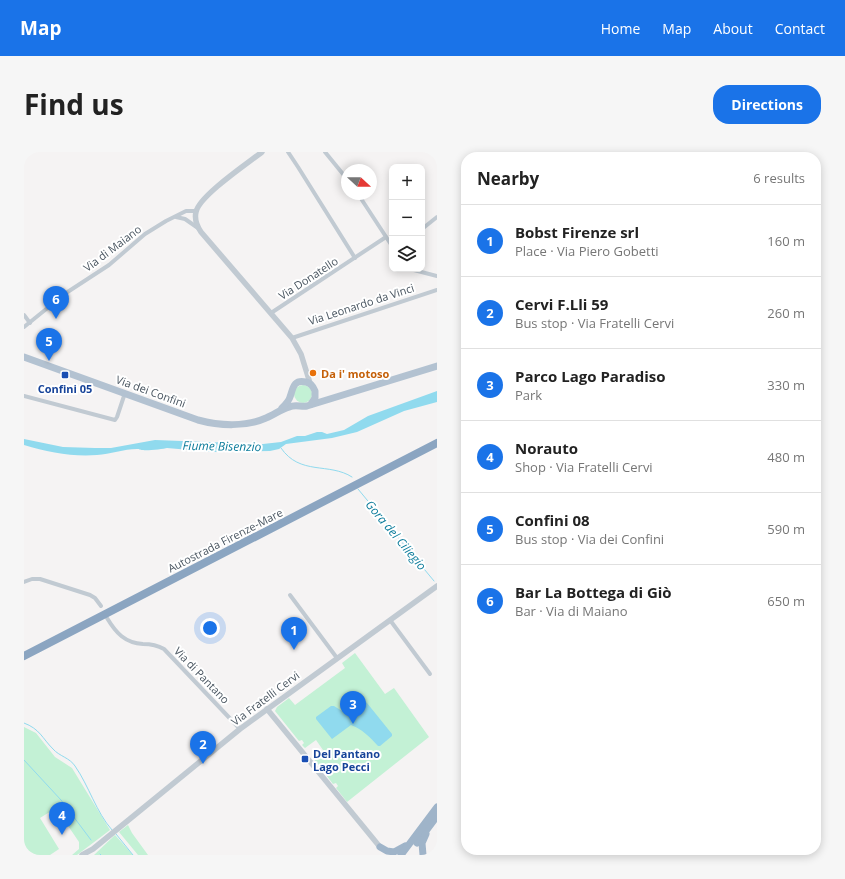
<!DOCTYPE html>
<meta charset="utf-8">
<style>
body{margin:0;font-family:"Open Sans",sans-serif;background:#f6f6f6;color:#222}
.controls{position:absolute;right:12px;top:12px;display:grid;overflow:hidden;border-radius:8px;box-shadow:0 2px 10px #0003}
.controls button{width:36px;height:36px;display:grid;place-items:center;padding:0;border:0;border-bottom:1px solid #e0e0e0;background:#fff;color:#222;font:20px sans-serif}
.compass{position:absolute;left:317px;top:12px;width:36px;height:36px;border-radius:50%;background:#fff;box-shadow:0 2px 10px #0003;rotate:111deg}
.you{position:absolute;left:186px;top:476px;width:14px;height:14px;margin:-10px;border:3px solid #fff;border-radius:50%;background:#1a73e8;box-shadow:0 0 0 6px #1a73e833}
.badge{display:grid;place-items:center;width:26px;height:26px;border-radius:50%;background:#1a73e8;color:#fff;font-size:13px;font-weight:700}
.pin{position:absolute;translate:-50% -33px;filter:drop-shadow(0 1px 2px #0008)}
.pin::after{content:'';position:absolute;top:21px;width:14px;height:12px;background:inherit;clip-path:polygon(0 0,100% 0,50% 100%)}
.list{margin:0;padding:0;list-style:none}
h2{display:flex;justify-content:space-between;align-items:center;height:52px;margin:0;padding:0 16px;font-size:17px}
h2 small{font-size:13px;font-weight:400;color:#767676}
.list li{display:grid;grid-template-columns:26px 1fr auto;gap:12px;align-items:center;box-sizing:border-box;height:72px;padding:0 16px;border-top:1px solid #e0e0e0}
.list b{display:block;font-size:15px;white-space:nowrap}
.list p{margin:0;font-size:13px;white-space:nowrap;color:#767676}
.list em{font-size:13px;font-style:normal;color:#767676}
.icon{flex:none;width:22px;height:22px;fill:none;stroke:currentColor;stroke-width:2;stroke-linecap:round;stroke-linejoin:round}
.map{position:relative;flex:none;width:413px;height:703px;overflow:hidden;border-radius:16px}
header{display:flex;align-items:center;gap:24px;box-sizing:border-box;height:56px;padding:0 20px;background:#1a73e8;color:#fff}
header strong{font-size:19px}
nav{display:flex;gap:22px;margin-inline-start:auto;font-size:14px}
.intro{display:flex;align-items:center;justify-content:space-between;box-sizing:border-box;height:96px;padding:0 24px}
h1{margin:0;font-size:28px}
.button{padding:10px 18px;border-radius:16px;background:#1a73e8;color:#fff;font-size:14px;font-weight:700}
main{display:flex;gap:24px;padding:0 24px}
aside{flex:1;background:#fff;border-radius:16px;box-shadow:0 2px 10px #0003}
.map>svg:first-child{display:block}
.green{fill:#c3f1d5}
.water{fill:#90daee}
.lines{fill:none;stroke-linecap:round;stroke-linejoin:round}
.stream{stroke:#90daee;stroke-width:1}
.minor{stroke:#c1cad2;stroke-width:4}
.tertiary{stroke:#c1cad2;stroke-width:5.5}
.primary{stroke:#b3c2d1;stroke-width:7}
.trunk{stroke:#9fb4c9;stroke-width:7}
.motorway{stroke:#8ba5c1;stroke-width:8}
.food-dot{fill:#e8710a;stroke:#fff;stroke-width:1.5}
.transit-dot{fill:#1a4fb4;stroke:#fff;stroke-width:1.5}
.labels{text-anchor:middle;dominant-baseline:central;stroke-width:4;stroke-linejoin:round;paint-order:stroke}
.street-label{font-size:11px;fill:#4a5661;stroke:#fff}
.food-label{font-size:11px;font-weight:bold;fill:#c56008;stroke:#fff;text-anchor:start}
.transit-label{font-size:11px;font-weight:bold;fill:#164399;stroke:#fff}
.water-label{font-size:12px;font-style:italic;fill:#0c7c9b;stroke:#fff}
</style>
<header>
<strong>Map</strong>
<nav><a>Home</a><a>Map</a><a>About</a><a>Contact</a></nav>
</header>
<div class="intro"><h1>Find us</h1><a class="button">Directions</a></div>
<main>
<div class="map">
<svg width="413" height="703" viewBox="0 0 413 703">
<rect width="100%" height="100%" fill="#f5f3f3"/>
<g class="green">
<circle cx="279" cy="242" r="9"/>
<path d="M331,501L361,542L370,536L405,585L323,650L312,636L314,634L312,631L309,632L289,606L299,598L292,588L281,596L278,593L280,591L278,588L275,589L251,559L253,555L265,546L271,553L321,516L318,511Z"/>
<path d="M0,575L12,581L31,605L48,616L86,678L53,703H48L55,697V690L32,656L16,666L35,697L26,703H0Z"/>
<path d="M104,673L108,681L124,703H114L95,680Z"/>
<path d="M91,683L109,703H70Z"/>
</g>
<g class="water">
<path d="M413,239V250L380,259L333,280L308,286L262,292L255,297L246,299L189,300L143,296C140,297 122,299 119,298C115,298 116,297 113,297C100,297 86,302 73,303C48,305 24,300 0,293V287L39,295L71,296H87L131,288L239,292L257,290L273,284H281L293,280H298L303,282L320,278L344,264Z"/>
<path d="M336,545L343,551L368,582V584L356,594H354C346,585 338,577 327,573L308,587L292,567V565L307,554H310L318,559Z"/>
</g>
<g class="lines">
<g class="stream">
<path d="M257,296C276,324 305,310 328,325"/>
<path d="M334,337L410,429"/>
<path d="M0,571C16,577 18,586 29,597C35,604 46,606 51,614C65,634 72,660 88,678"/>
<path d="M0,608L37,648L67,688"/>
<path d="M92,682L109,703"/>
<path d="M76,702L77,703"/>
</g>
<g class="minor">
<path d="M264,0L274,15L331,106"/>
<path d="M301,0L323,27"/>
<path d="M334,42L368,94"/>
<path d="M152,65L161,67L174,76"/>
<path d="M398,77L413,65"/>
<path d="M386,117L413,124"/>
<path d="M247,161L362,85"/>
<path d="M0,163L6,171"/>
<path d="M0,175L42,141L85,113L121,82L142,69L162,59H172"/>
<path d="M268,186L413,138"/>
<path d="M0,244L91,268L93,265L101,241"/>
<path d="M0,430L8,427H16L66,443L71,446L77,454"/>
<path d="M266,443L313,506"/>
<path d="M83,466C92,481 101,491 119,492C128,492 133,493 140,497L216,577"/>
<path d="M366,468L406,522"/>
</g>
<g class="tertiary">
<path d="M238,0C224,11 175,44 172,60C170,68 173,74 177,80L268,186L277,202L286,231"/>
<path d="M243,557L356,695"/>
<path d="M58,703L69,697L216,577L413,434"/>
</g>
<g class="primary">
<path d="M0,205L174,268C196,274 222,275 242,266C250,263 257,257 265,255C271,252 277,255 283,254L413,214"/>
<path d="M258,256C261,253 265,249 266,245C269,237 269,227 282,230C287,231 289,234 291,239V246L287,252"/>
</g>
<g class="trunk">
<path d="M393,691L413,664"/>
<path d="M356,695L363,699L370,700L381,694"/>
<path d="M377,703L413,655"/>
<path d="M399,703L398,691L402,682"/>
</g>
<path class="motorway" d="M0,504L413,291"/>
</g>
<circle class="food-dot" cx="289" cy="221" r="4"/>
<g class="transit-dot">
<rect x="37" y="219" width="8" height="8" rx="2"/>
<rect x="277" y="603" width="8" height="8" rx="2"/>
</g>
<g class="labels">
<g class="street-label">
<text transform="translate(88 96) rotate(-37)">Via di Maiano</text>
<text transform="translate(284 126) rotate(-33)">Via Donatello</text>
<text transform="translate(337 152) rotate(-18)">Via Leonardo da Vinci</text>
<text transform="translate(127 239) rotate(20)">Via dei Confini</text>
<text transform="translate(201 388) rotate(-27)">Autostrada Firenze-Mare</text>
<text transform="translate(178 523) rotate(46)">Via di Pantano</text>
<text transform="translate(241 546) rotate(-37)">Via Fratelli Cervi</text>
</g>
<g class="food-label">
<text x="297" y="221">Da i' motoso</text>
</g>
<g class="transit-label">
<text x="41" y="236">Confini 05</text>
<text x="289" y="601" text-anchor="start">Del Pantano<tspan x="289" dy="13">Lago Pecci</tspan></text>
</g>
<g class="water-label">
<text transform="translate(198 294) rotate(1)">Fiume Bisenzio</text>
<text transform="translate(372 383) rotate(50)">Gora del Ciliegio</text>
</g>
</g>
</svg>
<div class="controls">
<button>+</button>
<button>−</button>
<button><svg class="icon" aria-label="layers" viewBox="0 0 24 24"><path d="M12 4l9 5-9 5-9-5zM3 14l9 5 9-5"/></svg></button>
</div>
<svg class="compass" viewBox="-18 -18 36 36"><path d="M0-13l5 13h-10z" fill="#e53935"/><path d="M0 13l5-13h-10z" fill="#767676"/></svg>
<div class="you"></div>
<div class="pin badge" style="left:270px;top:498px">1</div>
<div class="pin badge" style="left:179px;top:612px">2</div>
<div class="pin badge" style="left:329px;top:572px">3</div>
<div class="pin badge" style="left:38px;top:683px">4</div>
<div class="pin badge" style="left:25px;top:209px">5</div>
<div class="pin badge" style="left:32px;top:167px">6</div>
</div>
<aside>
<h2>Nearby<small>6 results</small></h2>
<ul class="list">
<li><span class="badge">1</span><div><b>Bobst Firenze srl</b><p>Place · Via Piero Gobetti</p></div><em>160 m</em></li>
<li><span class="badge">2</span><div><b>Cervi F.Lli 59</b><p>Bus stop · Via Fratelli Cervi</p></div><em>260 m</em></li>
<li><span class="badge">3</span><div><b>Parco Lago Paradiso</b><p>Park</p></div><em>330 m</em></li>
<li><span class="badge">4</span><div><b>Norauto</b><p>Shop · Via Fratelli Cervi</p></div><em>480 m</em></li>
<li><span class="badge">5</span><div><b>Confini 08</b><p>Bus stop · Via dei Confini</p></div><em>590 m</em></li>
<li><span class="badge">6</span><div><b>Bar La Bottega di Giò</b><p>Bar · Via di Maiano</p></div><em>650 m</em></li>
</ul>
</aside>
</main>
